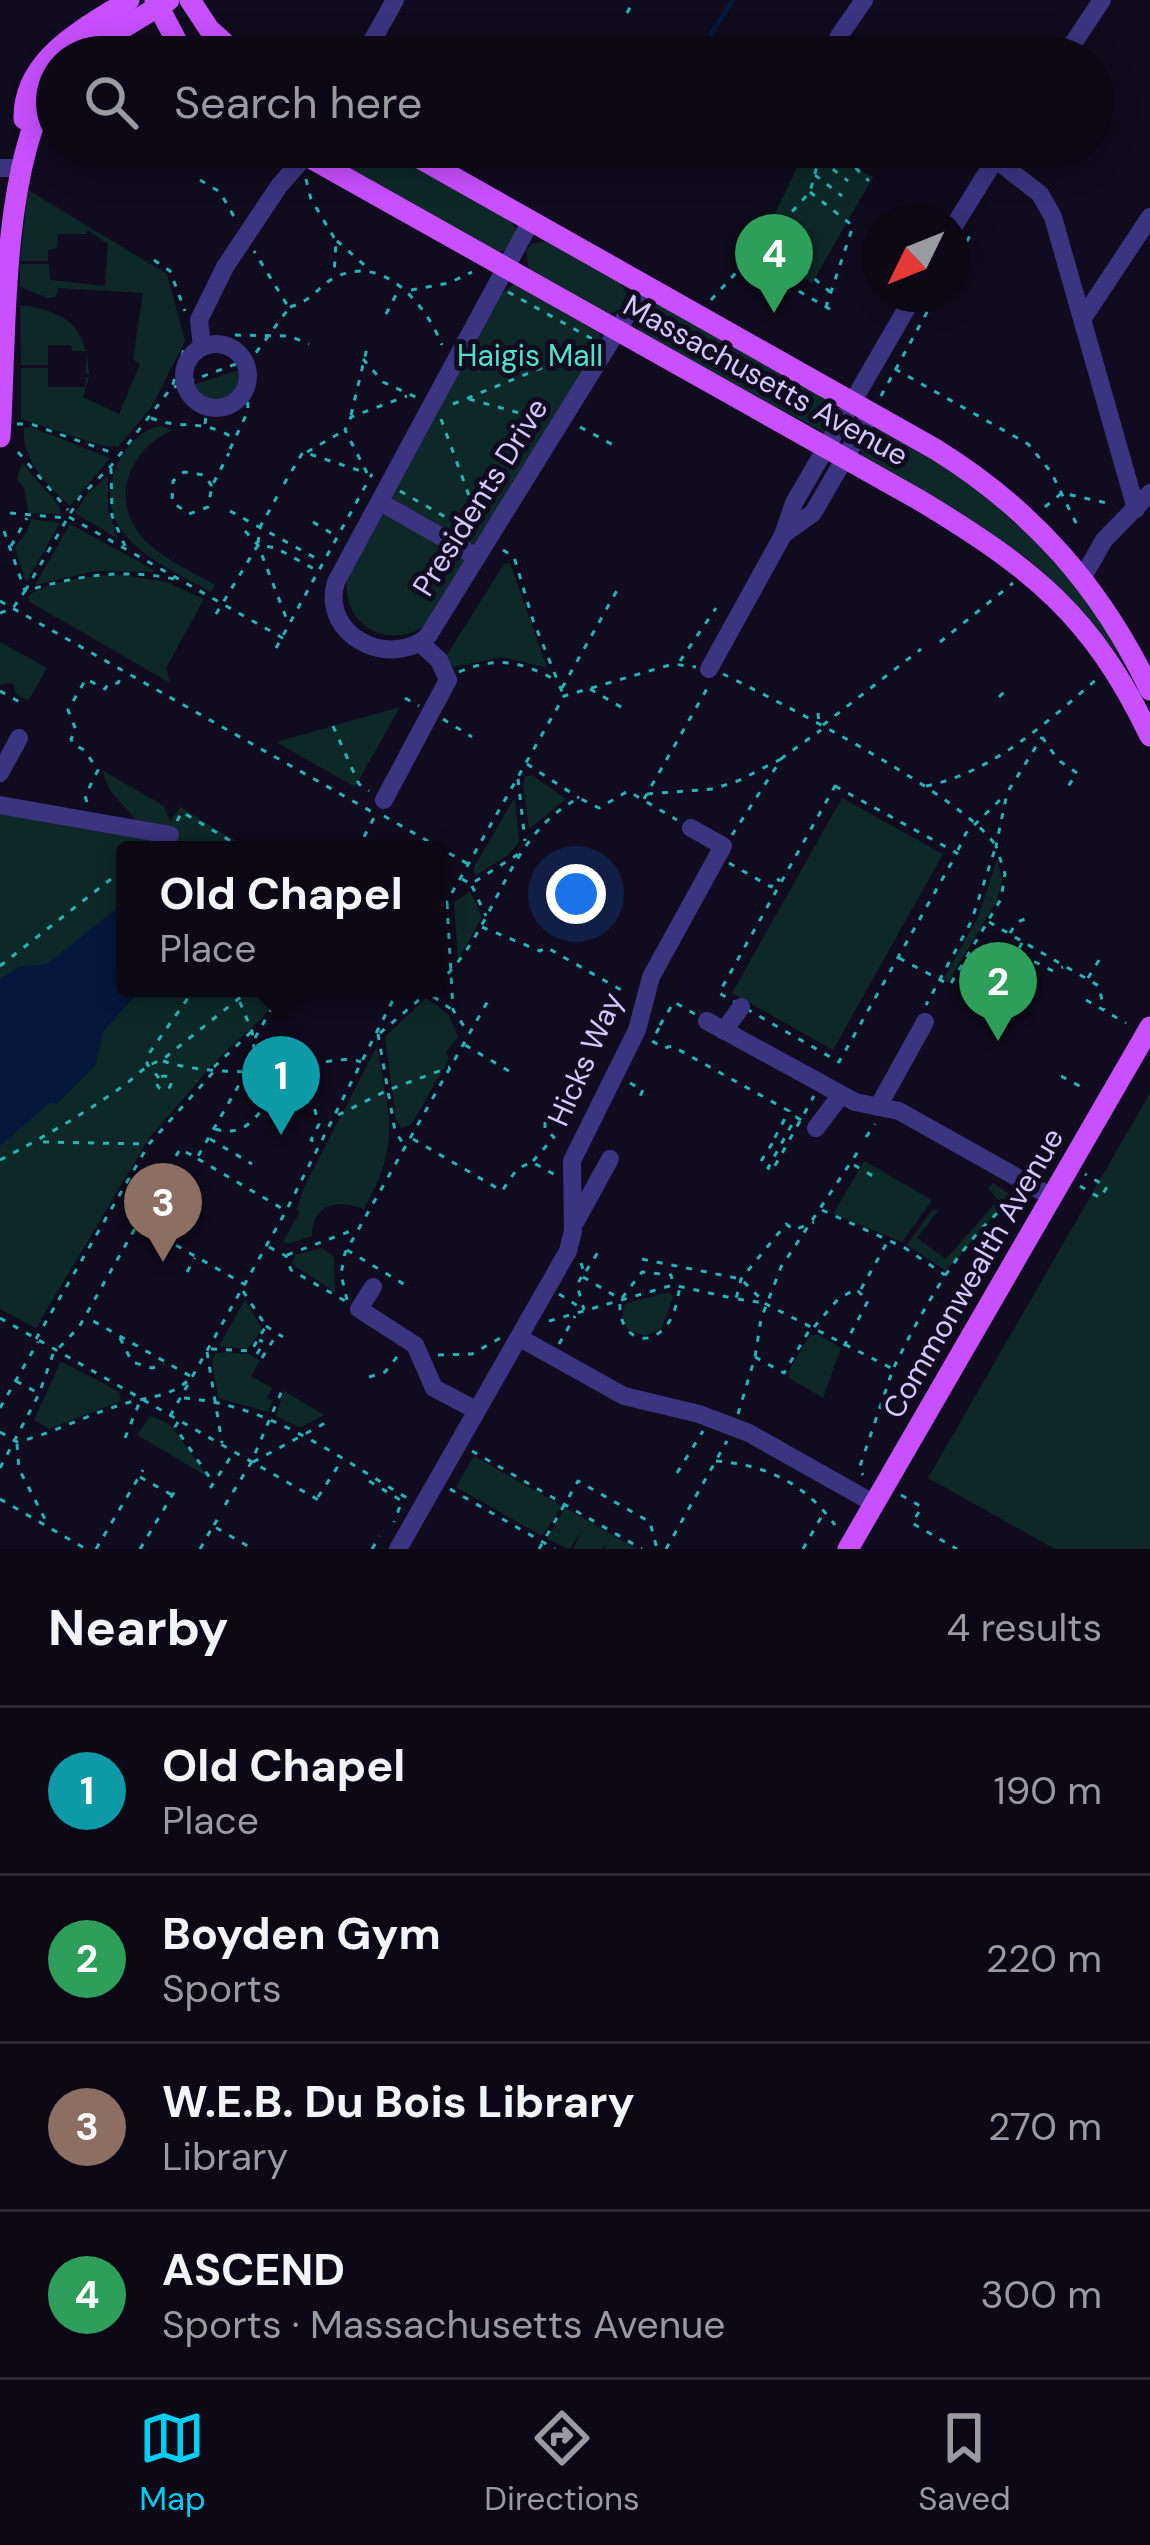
<!DOCTYPE html>
<meta charset="utf-8">
<style>
body{margin:0;font-family:"DM Sans",sans-serif;background:#15111f;color:#f1f3f6}
.compass{position:absolute;left:862px;top:204px;width:108px;height:108px;border-radius:50%;background:#0c0816;box-shadow:0 6px 30px #0003;rotate:227deg}
.you{position:absolute;left:576px;top:894px;width:42px;height:42px;margin:-30px;border:9px solid #fff;border-radius:50%;background:#1a73e8;box-shadow:0 0 0 18px #1a73e833}
.badge{display:grid;place-items:center;width:78px;height:78px;border-radius:50%;background:#00cdf4;color:#fff;font-size:39px;font-weight:700}
.pin{position:absolute;translate:-50% -99px;filter:drop-shadow(0 3px 6px #0008)}
.pin::after{content:'';position:absolute;top:63px;width:42px;height:36px;background:inherit;clip-path:polygon(0 0,100% 0,50% 100%)}
.popup{position:absolute;left:116px;top:841px;width:330px;height:156px;box-sizing:border-box;display:grid;place-content:center;border-radius:12px;background:#0c0816;filter:drop-shadow(0 3px 9px #0005);font-size:39px;white-space:nowrap;color:#9a9aa1}
.popup b{font-size:45px;color:#f1f3f6}
.popup::after{content:'';position:absolute;left:50%;top:100%;margin-left:-24px;border:24px solid transparent;border-top-color:#0c0816}
.list{margin:0;padding:0;list-style:none}
h2{display:flex;justify-content:space-between;align-items:center;height:156px;margin:0;padding:0 48px;font-size:51px}
h2 small{font-size:39px;font-weight:400;color:#9a9aa1}
.list li{display:grid;grid-template-columns:78px 1fr auto;gap:36px;align-items:center;box-sizing:border-box;height:168px;padding:0 48px;border-top:3px solid #2c2935}
.list b{display:block;font-size:45px;white-space:nowrap}
.list p{margin:0;font-size:39px;white-space:nowrap;color:#9a9aa1}
.list em{font-size:39px;font-style:normal;color:#9a9aa1}
.icon{flex:none;width:66px;height:66px;fill:none;stroke:currentColor;stroke-width:2;stroke-linecap:round;stroke-linejoin:round}
.map{position:relative;flex:none;width:1150px;height:1549px;overflow:hidden}
.search{position:absolute;background:#0c0816;box-shadow:0 6px 30px #0003;left:36px;right:36px;top:36px;height:132px;display:flex;align-items:center;gap:30px;box-sizing:border-box;padding:0 42px;border-radius:66px;color:#9a9aa1;font-size:45px}
.sheet{height:828px;background:#0c0816}
nav{display:flex;justify-content:space-around;align-items:center;box-sizing:border-box;height:168px;border-top:3px solid #2c2935;background:#0c0816;font-size:33px;color:#9a9aa1}
nav a{display:grid;justify-items:center;gap:6px}
nav .on{color:#00cdf4}
.map>svg:first-child{display:block}
.green{fill:#0e2829}
.water{fill:#07173c}
.lines{fill:none;stroke-linecap:round;stroke-linejoin:round}
.stream{stroke:#07173c;stroke-width:4.5}
.path{stroke:#28b4b4;stroke-width:3;stroke-dasharray:6 9;stroke-linecap:butt}
.minor{stroke:#3b3480;stroke-width:18}
.major{stroke:#c850ff;stroke-width:21}
.labels{text-anchor:middle;dominant-baseline:central;stroke-width:10;stroke-linejoin:round;paint-order:stroke}
.park-label{font-size:30px;fill:#51e3c7;stroke:#100b1e}
.street-label{font-size:30px;fill:#d2c9ff;stroke:#100b1e}
</style>
<div class="map">
<svg width="1150" height="1549" viewBox="0 0 1150 1549">
<rect width="100%" height="100%" fill="#100b1e"/>
<g class="green">
<path d="M323,147H383L511,219L517,232L506,249L498,253L325,155Z"/>
<path d="M807,147H816L873,177L812,283L757,251Z"/>
<path d="M28,190L167,274L185,341L151,408L118,447L100,445L21,419V368H48V387H85L86,377H89L83,397L119,414L140,364L133,359L143,293L58,288L56,297L48,298L20,287V264H49L50,280L105,286L108,244L88,230L86,234H58L57,248L48,250V261H20Z"/>
<path d="M546,241L619,281L626,293L621,309L608,315L529,271L526,251L532,244Z"/>
<path d="M514,284L597,329L602,340L424,627C386,649 343,626 347,580L502,293Z"/>
<path d="M653,301L835,404L837,414L825,433L639,333L635,320L644,305Z"/>
<path d="M20,305C67,311 86,326 89,374H86V351H72L71,345H48V365H21Z"/>
<path d="M242,369L240,389L223,403L202,400L190,386Z"/>
<path d="M161,426L173,430C130,448 108,499 143,538C161,558 191,571 215,585L211,592C161,564 84,534 119,461C128,444 142,429 161,426Z"/>
<path d="M31,427L110,458L70,506C48,486 21,459 24,428Z"/>
<path d="M872,430H884C956,473 1028,519 1080,587C1098,611 1112,642 1128,668L1083,612L1028,558L862,459L860,449Z"/>
<path d="M22,463L60,507V514L28,513L25,490L17,479Z"/>
<path d="M108,476V509L118,539L75,513L87,494Z"/>
<path d="M31,519L60,523L26,582L15,547L27,532Z"/>
<path d="M70,524L152,569L154,572L96,571L35,585Z"/>
<path d="M510,563L547,668L503,657L453,667L445,658L504,564Z"/>
<path d="M123,575L166,582L204,599L166,668L170,683L30,602L28,596C52,579 93,575 123,575Z"/>
<path d="M0,642L47,668L28,701L16,694L13,683L0,685Z"/>
<path d="M400,707L355,787L276,742Z"/>
<path d="M102,770L164,806L170,822L180,807L250,850H125V988H281L264,1016L218,1059L149,1138L36,1328L0,1309V814L131,837H151L109,789Z"/>
<path d="M532,775L566,799L529,829L523,784L525,777Z"/>
<path d="M515,797L519,842L508,855L475,876L474,867Z"/>
<path d="M842,798L943,854L833,1050L732,993Z"/>
<path d="M997,859L1002,880L997,900L948,983L944,978L978,917Z"/>
<path d="M470,891L482,917L458,960L454,903Z"/>
<path d="M426,998L448,1014L458,1037L446,1052L449,1059L411,1125L401,1128L396,1119L385,1037Z"/>
<path d="M377,1046C389,1118 402,1141 364,1209C338,1199 312,1203 312,1236L288,1244L283,1242L300,1212L297,1209L304,1187Z"/>
<path d="M1150,1093V1549H1055L928,1478Z"/>
<path d="M864,1161L932,1200L902,1242L833,1214Z"/>
<path d="M993,1183L1012,1196L946,1271L907,1245L931,1211L939,1210L917,1238L946,1259L998,1200L988,1188Z"/>
<path d="M322,1248L334,1257L335,1292L292,1264L295,1255Z"/>
<path d="M668,1292L673,1296L662,1328L645,1336L627,1329L622,1317L625,1304Z"/>
<path d="M245,1300L262,1329L248,1349L219,1346Z"/>
<path d="M810,1335H819L841,1348L823,1398L789,1378L790,1369Z"/>
<path d="M225,1352L249,1354L260,1361L251,1376L272,1388L267,1398L273,1401L268,1412L218,1398L212,1359L216,1353Z"/>
<path d="M61,1361L119,1392L121,1401L49,1429L34,1420Z"/>
<path d="M284,1390V1391L324,1415L300,1428L276,1416Z"/>
<path d="M150,1416L170,1424L208,1477L137,1435Z"/>
<path d="M474,1456L562,1506L542,1536L456,1487Z"/>
<path d="M565,1508L637,1549H605L606,1544L602,1549H573L582,1530L570,1549L547,1539Z"/>
</g>
<path class="water" d="M125,902V988H136L134,997L104,1031L95,1066L57,1104L50,1103L0,1146V979L18,967L47,964Z"/>
<g class="lines">
<path class="stream" d="M710,36L733,0"/>
<g class="path">
<path d="M627,13L634,0"/>
<path d="M62,147L69,151"/>
<path d="M834,147L869,181"/>
<path d="M821,160L848,181"/>
<path d="M815,175L842,196"/>
<path d="M306,179L311,199L336,241L334,275"/>
<path d="M200,180L220,192L237,222"/>
<path d="M810,192L853,226L826,307"/>
<path d="M769,240L830,292"/>
<path d="M337,241L370,270"/>
<path d="M154,260L170,271L185,311"/>
<path d="M747,261L833,311"/>
<path d="M952,268L971,234"/>
<path d="M411,290L449,283L472,272"/>
<path d="M508,292L594,340"/>
<path d="M711,300L810,192L822,147"/>
<path d="M290,307C314,300 319,285 336,277C385,253 427,307 442,345"/>
<path d="M386,314L399,289"/>
<path d="M227,346L232,335L289,336L309,344"/>
<path d="M363,359L383,382L418,398"/>
<path d="M895,369L1028,444L1051,472L1080,531"/>
<path d="M174,387L252,358L289,308L254,251"/>
<path d="M881,396L937,294"/>
<path d="M469,399L541,419"/>
<path d="M453,404L588,349"/>
<path d="M351,415L367,348"/>
<path d="M151,418C183,431 200,417 235,439"/>
<path d="M441,419L479,523"/>
<path d="M17,424H31L116,454"/>
<path d="M205,424L207,408"/>
<path d="M580,427L615,446"/>
<path d="M230,449L248,411L247,383"/>
<path d="M18,452L68,510"/>
<path d="M307,452L345,430"/>
<path d="M111,468L112,516L125,546"/>
<path d="M367,473L345,430L351,417L407,396"/>
<path d="M284,484L303,452L367,473"/>
<path d="M212,486L204,475L184,472L173,481L172,502L189,514L208,507L212,486L229,453"/>
<path d="M400,491L475,534"/>
<path d="M1045,507L1062,493L1111,504"/>
<path d="M230,511L321,561"/>
<path d="M10,513L65,518"/>
<path d="M69,517L288,641"/>
<path d="M313,522L336,536"/>
<path d="M4,531L25,591"/>
<path d="M245,531L258,545L289,625"/>
<path d="M258,543L260,527L278,495"/>
<path d="M11,546L27,518"/>
<path d="M503,550L514,557L533,620L563,694"/>
<path d="M25,591L80,497L111,466L172,387L186,343"/>
<path d="M0,601L374,813"/>
<path d="M0,613L13,608L25,591C77,576 121,568 174,579"/>
<path d="M216,614L258,545L276,548L316,570"/>
<path d="M940,642L1013,583"/>
<path d="M276,648L372,474"/>
<path d="M680,661L716,608"/>
<path d="M459,672C496,656 522,661 557,681"/>
<path d="M723,674C782,703 965,797 996,846L971,922L926,1005"/>
<path d="M562,688L620,585"/>
<path d="M590,689L626,710"/>
<path d="M0,691L25,705"/>
<path d="M999,697L1006,690"/>
<path d="M405,698L419,706"/>
<path d="M818,713L819,722"/>
<path d="M443,719L472,737"/>
<path d="M823,725L921,649"/>
<path d="M333,726L359,784L369,791"/>
<path d="M1042,737L1058,760L1077,773L1065,791"/>
<path d="M527,764L579,798"/>
<path d="M518,779L525,841"/>
<path d="M835,786L957,853L839,1062L719,993Z"/>
<path d="M926,786C994,772 1047,722 1098,678"/>
<path d="M647,794L713,789L740,780L781,759"/>
<path d="M644,799L708,687"/>
<path d="M87,802L85,796L98,770L84,750L73,744L71,739L76,730L68,710L86,679L105,689L108,684L118,683L123,673"/>
<path d="M384,816L468,864"/>
<path d="M177,821L182,812L246,850"/>
<path d="M732,835L782,758L821,730"/>
<path d="M357,850L376,814"/>
<path d="M958,850L966,833L1006,794"/>
<path d="M729,863L771,887L776,878L780,881"/>
<path d="M462,879L471,884L520,853"/>
<path d="M472,886L486,916"/>
<path d="M447,903L453,1010L468,1032"/>
<path d="M437,919L564,696L673,664L696,667"/>
<path d="M989,922L1099,986L1104,1010"/>
<path d="M482,927L540,951L546,947L628,994"/>
<path d="M1010,933L1017,922L1028,918"/>
<path d="M1022,943L1017,952L1021,955L1053,971L1063,967"/>
<path d="M899,958L950,985L1001,899L1005,874L996,846L1007,793L1042,737"/>
<path d="M0,966L125,868"/>
<path d="M1088,978L1099,960"/>
<path d="M437,984C498,931 503,837 579,798L599,808L628,791L677,820"/>
<path d="M234,988L252,1031L255,1057L264,1069"/>
<path d="M421,988L451,1009"/>
<path d="M1086,1000L1126,1023"/>
<path d="M660,1025L674,1002L695,1014"/>
<path d="M659,1028L652,1041L664,1048L672,1046L789,1111L774,1139"/>
<path d="M380,1033L433,988"/>
<path d="M378,1034L395,1131L404,1145"/>
<path d="M255,1038L283,988"/>
<path d="M465,1045L514,1074"/>
<path d="M163,1061C200,1073 248,1073 287,1070C310,1068 339,1054 361,1062"/>
<path d="M214,1067L251,1032"/>
<circle cx="164" cy="1083" r="7"/>
<path d="M1061,1076L1087,1090"/>
<path d="M159,1078L147,1064L150,1052L195,988"/>
<path d="M630,1083L643,1090L637,1102"/>
<path d="M338,1115L388,1090L450,1067"/>
<path d="M801,1120L796,1117L768,1168L772,1171L814,1096"/>
<path d="M215,1129C246,1138 256,1116 273,1096L292,1093L314,1107L319,1124L311,1140L318,1144"/>
<path d="M866,1137L875,1124"/>
<path d="M210,1139L252,1164"/>
<path d="M413,1139L502,1191L517,1169L532,1162L559,1177"/>
<path d="M43,1142L147,1144"/>
<path d="M198,1159L283,1209"/>
<path d="M0,1160C42,1138 84,1114 123,1086C137,1076 144,1065 162,1060L252,988"/>
<path d="M533,1161L554,1137L545,1129V1119"/>
<path d="M761,1161L775,1139"/>
<path d="M854,1165L878,1179"/>
<path d="M1080,1186L1100,1198L1107,1187L1085,1174"/>
<path d="M822,1210L905,1248L945,1275"/>
<path d="M137,1223L244,1284"/>
<path d="M269,1247L286,1256L291,1270L347,1302"/>
<path d="M347,1250L407,1286"/>
<path d="M287,1255L356,1229"/>
<path d="M642,1259L741,1279L766,1304L893,1369L859,1469L863,1475"/>
<path d="M581,1263L584,1272L577,1285L584,1310"/>
<path d="M586,1271L602,1246"/>
<path d="M187,1272L195,1258"/>
<path d="M583,1277L622,1300"/>
<path d="M861,1289L888,1241"/>
<path d="M559,1294L581,1308"/>
<path d="M622,1298L642,1272L671,1275L673,1285"/>
<path d="M738,1299L764,1303"/>
<path d="M347,1300L341,1274L345,1253L489,999"/>
<path d="M620,1304C618,1333 645,1352 666,1326C675,1316 677,1300 680,1287"/>
<path d="M0,1318L322,1502"/>
<path d="M549,1321L673,1285L736,1299L741,1279L786,1224L794,1230L814,1222"/>
<path d="M266,1326L283,1337"/>
<path d="M814,1327L838,1299L856,1289L868,1301L844,1346"/>
<path d="M120,1338L132,1362L152,1368L164,1364"/>
<path d="M36,1339L149,1144L217,1068"/>
<path d="M559,1344L575,1316"/>
<path d="M211,1349L251,1351L266,1326L243,1291"/>
<path d="M207,1352L222,1443"/>
<path d="M257,1354L264,1342L259,1340"/>
<path d="M438,1355L472,1354L502,1337"/>
<path d="M755,1357L784,1373L810,1329"/>
<path d="M262,1358L277,1334"/>
<path d="M894,1367C922,1310 964,1233 1018,1197"/>
<path d="M369,1377L385,1372L400,1353"/>
<path d="M16,1381L38,1393"/>
<path d="M184,1398C270,1405 335,1455 407,1498"/>
<path d="M0,1408L38,1342"/>
<path d="M738,1414L755,1357L761,1319L781,1267L861,1147"/>
<path d="M170,1416L286,1211L399,988"/>
<path d="M178,1422L175,1427L210,1478L211,1487L232,1455"/>
<path d="M0,1432L17,1442C59,1432 97,1409 139,1400C161,1395 174,1394 192,1377L86,1317"/>
<path d="M125,1438L140,1401"/>
<path d="M17,1444L19,1469L47,1523"/>
<path d="M472,1451L642,1549"/>
<path d="M716,1461C767,1465 804,1483 835,1525"/>
<path d="M253,1462L329,1421"/>
<path d="M0,1468L39,1394L53,1354L79,1327L180,1149L197,1158L255,1057"/>
<path d="M677,1473L703,1431"/>
<path d="M140,1477L172,1495"/>
<path d="M369,1481L402,1501L394,1522"/>
<path d="M450,1489L555,1549"/>
<path d="M901,1495L922,1507L912,1523L957,1549"/>
<path d="M318,1497L342,1460"/>
<path d="M0,1499L86,1549"/>
<path d="M225,1505L251,1463L283,1388"/>
<path d="M214,1525L220,1515"/>
<path d="M96,1549L143,1470"/>
<path d="M140,1549L176,1489"/>
<path d="M200,1549L213,1526L253,1549"/>
<path d="M372,1549L380,1536"/>
<path d="M539,1549L578,1481L650,1522L657,1549"/>
<path d="M666,1549L727,1441"/>
<path d="M803,1549L823,1514"/>
</g>
<g class="minor">
<path d="M363,57L395,0"/>
<path d="M841,57L834,50L839,36L864,0"/>
<path d="M1064,57L1102,0"/>
<path d="M995,159L1040,194L1053,217L1136,509"/>
<path d="M0,168H14"/>
<path d="M531,221L336,582C320,635 389,670 428,636L645,286"/>
<path d="M952,229L1003,147"/>
<path d="M1083,318L1150,217"/>
<circle cx="216" cy="376" r="32"/>
<path d="M202,347L199,320L225,267L279,186L313,147"/>
<path d="M380,502L477,557"/>
<path d="M784,534L813,513L871,413"/>
<path d="M1083,577L1104,540L1150,493"/>
<path d="M709,669L783,535L794,503L915,294"/>
<path d="M0,773L19,738"/>
<path d="M384,800L448,680L439,660L420,643"/>
<path d="M0,805L170,835"/>
<path d="M707,1021L855,1102L899,1111L1052,1197"/>
<path d="M724,1031L741,1007"/>
<path d="M878,1107L925,1022"/>
<path d="M816,1128L841,1095"/>
<path d="M576,1221L610,1159"/>
<path d="M373,1287L359,1309L415,1345L434,1388L476,1410"/>
<path d="M520,1338L624,1396L699,1414L749,1433L873,1503"/>
<path d="M398,1549L568,1251L573,1231L572,1161L637,1030L651,977L723,846L691,828"/>
</g>
<g class="major">
<path d="M155,0L185,57"/>
<path d="M190,0L209,29L240,57"/>
<path d="M75,57L169,0"/>
<path d="M24,119C23,58 84,29 129,0"/>
<path d="M291,147L921,501C1033,569 1092,615 1150,736"/>
<path d="M400,147L935,449C1032,509 1101,587 1150,690"/>
<path d="M0,437C7,326 0,164 57,75"/>
<path d="M848,1549L1150,1027"/>
</g>
</g>
<g class="labels">
<g class="park-label">
<text x="530" y="355">Haigis Mall</text>
</g>
<g class="street-label">
<text transform="translate(766 380) rotate(29)">Massachusetts Avenue</text>
<text transform="translate(480 497) rotate(-58)">Presidents Drive</text>
<text transform="translate(585 1059) rotate(-66)">Hicks Way</text>
<text transform="translate(973 1273) rotate(-60)">Commonwealth Avenue</text>
</g>
</g>
</svg>
<svg class="compass" viewBox="-18 -18 36 36"><path d="M0-13l5 13h-10z" fill="#e53935"/><path d="M0 13l5-13h-10z" fill="#9a9aa1"/></svg>
<div class="you"></div>
<div class="pin badge" style="left:281px;top:1135px;background:#0f9aa8">1</div>
<div class="popup"><b>Old Chapel</b>Place</div>
<div class="pin badge" style="left:998px;top:1041px;background:#2e9e5b">2</div>
<div class="pin badge" style="left:163px;top:1262px;background:#8d6e63">3</div>
<div class="pin badge" style="left:774px;top:313px;background:#2e9e5b">4</div>
<div class="search"><svg class="icon" aria-label="search" viewBox="0 0 24 24"><circle cx="10" cy="10" r="6"/><path d="M15 15l6 6"/></svg>Search here</div>
</div>
<section class="sheet">
<h2>Nearby<small>4 results</small></h2>
<ul class="list">
<li><span class="badge" style="background:#0f9aa8">1</span><div><b>Old Chapel</b><p>Place</p></div><em>190 m</em></li>
<li><span class="badge" style="background:#2e9e5b">2</span><div><b>Boyden Gym</b><p>Sports</p></div><em>220 m</em></li>
<li><span class="badge" style="background:#8d6e63">3</span><div><b>W.E.B. Du Bois Library</b><p>Library</p></div><em>270 m</em></li>
<li><span class="badge" style="background:#2e9e5b">4</span><div><b>ASCEND</b><p>Sports · Massachusetts Avenue</p></div><em>300 m</em></li>
</ul>
</section>
<nav>
<a class="on"><svg class="icon" aria-label="map" viewBox="0 0 24 24"><path d="M3 6l6-2 6 2 6-2v14l-6 2-6-2-6 2zM9 4v14M15 6v14"/></svg>Map</a>
<a><svg class="icon" aria-label="directions" viewBox="0 0 24 24"><path d="M12 3l9 9-9 9-9-9zM9 14v-3h6M13 9l2 2-2 2"/></svg>Directions</a>
<a><svg class="icon" aria-label="saved" viewBox="0 0 24 24"><path d="M7 4h10v16l-5-4-5 4z"/></svg>Saved</a>
</nav>
